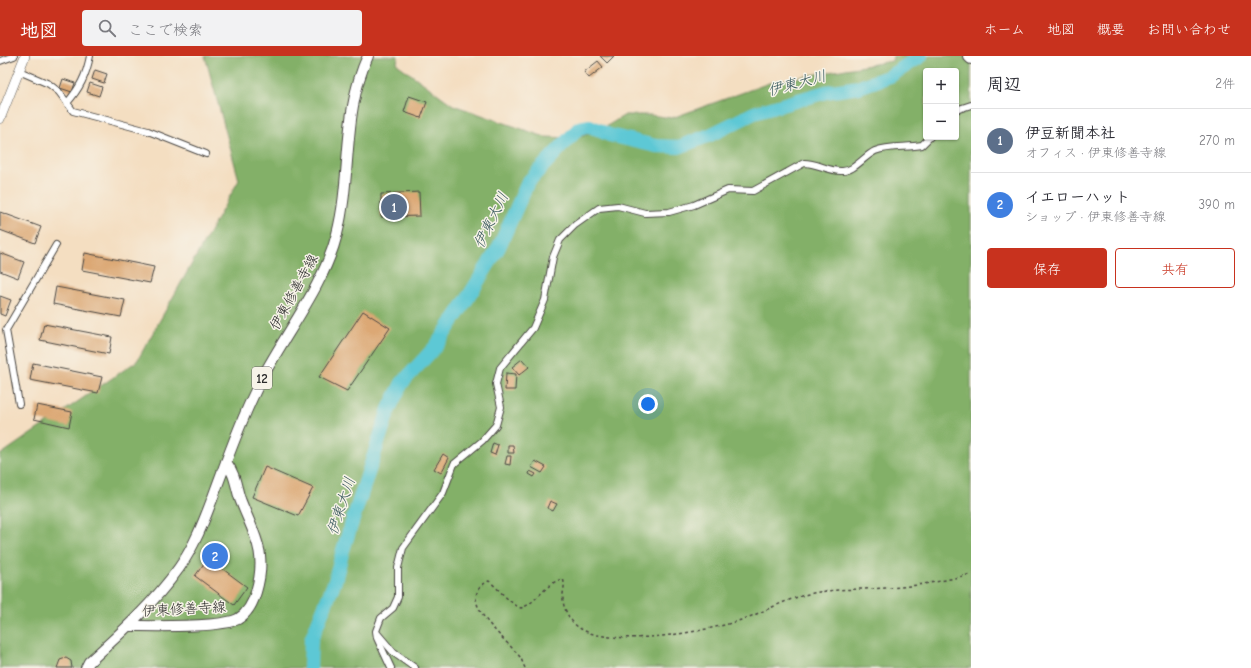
<!DOCTYPE html>
<html lang="ja">
<meta charset="utf-8">
<style>
body{margin:0;font-family:"Comic Neue","Klee One",sans-serif;background:#f2f2f3;color:#2b2b33}
.controls{position:absolute;right:12px;top:12px;display:grid;overflow:hidden;border-radius:4px;box-shadow:0 1px 3px #0004}
.controls button{width:36px;height:36px;display:grid;place-items:center;padding:0;border:0;border-bottom:1px solid #e1e1e2;background:#fff;color:#2b2b33;font:20px sans-serif}
.you{position:absolute;left:648px;top:348px;width:14px;height:14px;margin:-10px;border:3px solid #fff;border-radius:50%;background:#1a73e8;box-shadow:0 0 0 6px #1a73e833}
.badge{display:grid;place-items:center;width:26px;height:26px;border-radius:50%;background:#c8321e;color:#fff;font-size:13px;font-weight:700}
.pin{position:absolute;translate:-50% -50%;border:2px solid #fff;box-shadow:0 1px 4px #0006}
.list{margin:0;padding:0;list-style:none}
h2{display:flex;justify-content:space-between;align-items:center;height:52px;margin:0;padding:0 16px;font-size:17px}
h2 small{font-size:13px;font-weight:400;color:#7c7c81}
.list li{display:grid;grid-template-columns:26px 1fr auto;gap:12px;align-items:center;box-sizing:border-box;height:64px;padding:0 16px;border-top:1px solid #e1e1e2}
.list b{display:block;font-size:15px;white-space:nowrap}
.list p{margin:0;font-size:13px;white-space:nowrap;color:#7c7c81}
.list em{font-size:13px;font-style:normal;color:#7c7c81}
.actions{display:flex;gap:8px;padding:12px 16px}
.actions a{flex:1;padding:9px 0;border:1px solid #c8321e;border-radius:4px;text-align:center;font-size:14px;color:#c8321e}
.actions .main{background:#c8321e;color:#fff}
.icon{flex:none;width:22px;height:22px;fill:none;stroke:currentColor;stroke-width:2;stroke-linecap:round;stroke-linejoin:round}
.map{position:relative;flex:none;width:971px;height:612px;overflow:hidden}
header{display:flex;align-items:center;gap:24px;box-sizing:border-box;height:56px;padding:0 20px;background:#c8321e;color:#fff}
header strong{font-size:19px}
nav{display:flex;gap:22px;margin-inline-start:auto;font-size:14px}
.search{width:280px;height:36px;background:#f2f2f3;display:flex;align-items:center;gap:10px;box-sizing:border-box;padding:0 14px;border-radius:4px;color:#7c7c81;font-size:15px}
main{display:flex}
aside{flex:1;background:#fff}
.map>svg:first-child{display:block}
.forest{fill:#83b068;stroke:#576e4a;fill-rule:evenodd}
.lines{fill:none;stroke-linecap:round;stroke-linejoin:round}
.river{stroke:#5dc8d5;stroke-width:14}
.building{fill:#dca874}
.street-casing{stroke:#494642;stroke-width:8}
.secondary-casing{stroke:#494642;stroke-width:10}
.primary-casing{stroke:#494642;stroke-width:12}
.path{stroke:#494642;stroke-width:1.5;stroke-dasharray:3 3;stroke-linecap:butt}
.street{stroke:#fff;stroke-width:6}
.secondary{stroke:#fff;stroke-width:9}
.primary{stroke:#fff;stroke-width:10}
.labels{text-anchor:middle;dominant-baseline:central;stroke-width:3;stroke-linejoin:round;paint-order:stroke}
.shield{fill:#f7f3e8;stroke:#686764;stroke-width:1}
.shield-label{font-size:13px;font-weight:bold;fill:#2b2b2b}
.street-label{font-size:14px;fill:#2b2b2b;stroke:#f7f3e8}
.water-label{font-size:15px;font-style:italic;fill:#3a5a5e;stroke:#f7f3e8}
</style>
<header>
<strong>地図</strong>
<div class="search"><svg class="icon" aria-label="search" viewBox="0 0 24 24"><circle cx="10" cy="10" r="6"/><path d="M15 15l6 6"/></svg>ここで検索</div>
<nav><a>ホーム</a><a>地図</a><a>概要</a><a>お問い合わせ</a></nav>
</header>
<main>
<div class="map">
<svg width="971" height="612" viewBox="0 0 971 612">
<rect width="100%" height="100%" fill="#f7f3e8"/>
<filter id="ink" filterUnits="userSpaceOnUse"><feTurbulence type="fractalNoise" baseFrequency=".025" numOctaves="2"/><feDisplacementMap in="SourceGraphic" scale="8" xChannelSelector="R" yChannelSelector="G"/><feConvolveMatrix kernelMatrix="1 2 1 2 8 2 1 2 1" color-interpolation-filters="sRGB"/></filter>
<filter id="wash" filterUnits="userSpaceOnUse"><feTurbulence type="fractalNoise" baseFrequency=".012" numOctaves="4" result="noise"/><feDisplacementMap in="SourceGraphic" scale="16" xChannelSelector="R" yChannelSelector="G"/><feGaussianBlur stdDeviation="0.9" result="paint"/><feColorMatrix in="noise" values="0 0 0 0 0 0 0 0 0 0 0 0 0 0 0 0 0 1.4 0 .05"/><feComposite in="paint" operator="in"/></filter>
<g filter="url(#wash)">
<rect width="100%" height="100%" fill="#f4dec1"/>
<path class="forest" d="M205,0H398L397,8L453,49L545,81L576,82L602,73L625,59H650L672,62L772,26L892,5L893,0H971V612H0V399L137,305L239,124ZM926,15H956V81H926Z"/>
<g class="lines">
<path class="river" d="M310,612L311,584L335,525L343,494L389,353L402,327L436,290L464,248L499,191L528,126L579,72L590,70L609,79L656,90L679,91L710,79L754,57L826,36L859,31L890,20L921,0"/>
</g>
<g id="blocks">
<g class="building">
<path d="M600,0H614L607,7Z"/>
<path d="M598,5L603,11L589,22L584,16Z"/>
<path d="M95,14L107,18L104,27L92,23Z"/>
<path d="M63,23L75,27L72,36L60,32Z"/>
<path d="M90,27L102,31L99,40L87,36Z"/>
<path d="M409,40L427,46L421,62L404,56Z"/>
<path d="M419,136L420,160L381,161V138Z"/>
<path d="M0,156L41,171L35,187L0,174Z"/>
<path d="M0,197L24,206L18,222L0,215Z"/>
<path d="M85,197L154,211L150,227L82,214Z"/>
<path d="M56,231L125,244L121,261L53,248Z"/>
<path d="M0,240L11,244L5,260L0,258Z"/>
<path d="M363,255L390,272L347,335L319,321Z"/>
<path d="M44,268L112,281L109,298L40,284Z"/>
<path d="M522,303L529,311L519,319L512,311Z"/>
<path d="M33,307L102,321L98,337L30,324Z"/>
<path d="M506,317L516,318L515,334H505Z"/>
<path d="M37,349L72,356L69,371L34,363Z"/>
<path d="M493,387L498,389L495,399L490,397Z"/>
<path d="M508,389H513L514,397H508Z"/>
<path d="M443,398L449,402L441,417L434,413Z"/>
<path d="M507,400H511L510,409L505,408Z"/>
<path d="M535,405L546,411L542,417L531,411Z"/>
<path d="M265,411L313,432L298,460L252,441Z"/>
<path d="M530,415L536,418L534,421L529,418Z"/>
<path d="M550,445L557,448L553,455L547,452Z"/>
<path d="M208,502L247,531L234,549L195,520Z"/>
<path d="M66,602L71,605L72,612H57L60,604Z"/>
</g>
</g>
</g>
<g filter="url(#ink)">
<use href="#blocks" fill-opacity="0" stroke="#494642" stroke-width="1"/>
<g class="lines">
<defs>
<g id="street">
<path d="M0,5L14,0"/>
<path d="M19,15L49,28L59,36L73,55L148,75L206,98"/>
<path d="M67,47C80,32 86,20 90,0"/>
<path d="M956,54L971,49"/>
<path d="M19,348L6,274L56,189"/>
<path d="M377,577L394,597L415,612"/>
<path d="M391,612L377,582L376,575L381,562L393,552L398,541V512L403,492L443,437L454,408L482,385L496,369L501,351L496,328L500,312L533,272L545,244L553,201L560,184L575,169L599,152L618,150L645,157L669,156L694,149L728,134L753,135L804,107C817,107 828,115 841,115C854,116 864,100 875,95C890,89 907,92 922,89L930,81"/>
</g>
<path id="secondary" d="M0,63L25,0"/>
<g id="primary">
<path d="M968,0L971,3"/>
<path d="M129,570C151,570 221,572 238,563C248,557 253,547 256,536C268,496 254,479 240,443C235,428 236,420 226,406"/>
<path d="M86,612L89,606C121,577 154,547 179,512C194,491 204,465 213,441C226,406 239,369 255,336C280,283 323,234 337,178C352,120 342,55 368,0"/>
</g>
</defs>
<use href="#street" class="street-casing"/>
<use href="#secondary" class="secondary-casing"/>
<use href="#primary" class="primary-casing"/>
<path class="path" d="M525,612C523,608 522,604 520,601C508,584 451,543 489,525C499,533 510,548 521,552C537,547 546,526 563,523C566,530 562,536 563,543C563,554 572,568 581,573C614,592 706,576 741,564C764,556 786,543 809,538C835,532 859,534 885,532C914,531 943,525 971,518"/>
<use href="#street" class="street"/>
<use href="#secondary" class="secondary"/>
<use href="#primary" class="primary"/>
</g>
</g>
<g class="labels">
<rect class="shield" x="252" y="311" width="20" height="22" rx="3"/>
<g class="shield-label">
<text x="262" y="322">12</text>
</g>
<g class="street-label">
<text transform="translate(294 236) rotate(-61)">伊東修善寺線</text>
<text transform="translate(184 553) rotate(-3)">伊東修善寺線</text>
</g>
<g class="water-label">
<text transform="translate(797 27) rotate(-15)">伊東大川</text>
<text transform="translate(491 164) rotate(-64)">伊東大川</text>
<text transform="translate(341 450) rotate(-72)">伊東大川</text>
</g>
</g>
</svg>
<div class="controls">
<button>+</button>
<button>−</button>
</div>
<div class="you"></div>
<div class="pin badge" style="left:394px;top:151px;background:#5c6f8a">1</div>
<div class="pin badge" style="left:215px;top:500px;background:#3f7fe0">2</div>
</div>
<aside>
<h2>周辺<small>2件</small></h2>
<ul class="list">
<li><span class="badge" style="background:#5c6f8a">1</span><div><b>伊豆新聞本社</b><p>オフィス · 伊東修善寺線</p></div><em>270 m</em></li>
<li><span class="badge" style="background:#3f7fe0">2</span><div><b>イエローハット</b><p>ショップ · 伊東修善寺線</p></div><em>390 m</em></li>
</ul>
<div class="actions"><a class="main">保存</a><a>共有</a></div>
</aside>
</main>
